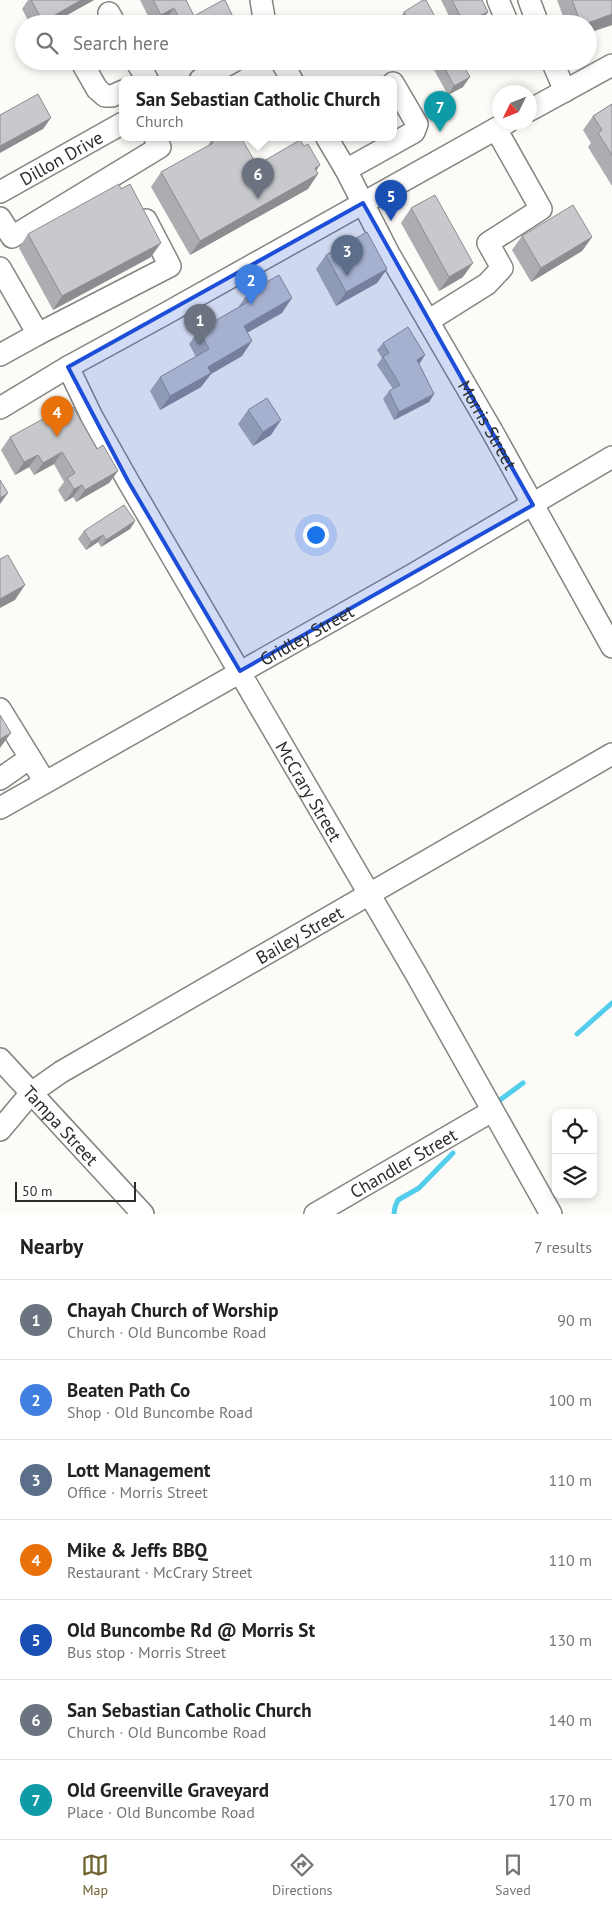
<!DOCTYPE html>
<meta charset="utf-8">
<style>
body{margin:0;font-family:"PT Sans",sans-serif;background:#f6f6f6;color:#222}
.controls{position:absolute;right:15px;bottom:15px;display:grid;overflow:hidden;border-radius:10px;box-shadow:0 2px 8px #0003}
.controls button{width:45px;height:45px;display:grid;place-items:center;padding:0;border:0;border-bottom:1px solid #e0e0e0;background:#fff;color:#222;font:25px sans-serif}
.compass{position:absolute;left:492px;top:85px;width:45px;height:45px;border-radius:50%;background:#fff;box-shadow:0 2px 8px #0003;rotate:227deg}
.scale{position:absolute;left:15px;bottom:12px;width:121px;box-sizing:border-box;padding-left:5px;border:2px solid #2c2c2a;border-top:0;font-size:14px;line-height:18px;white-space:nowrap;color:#2c2c2a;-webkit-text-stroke:4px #fff;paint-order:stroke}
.you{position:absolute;left:315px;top:534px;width:18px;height:18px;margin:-12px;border:4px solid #fff;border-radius:50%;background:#1a73e8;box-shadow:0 0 0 8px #1a73e833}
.badge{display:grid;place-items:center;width:32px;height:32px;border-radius:50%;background:#716331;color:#fff;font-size:16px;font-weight:700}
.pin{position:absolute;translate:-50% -41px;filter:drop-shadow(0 1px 2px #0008)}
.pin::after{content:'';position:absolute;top:26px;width:18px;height:15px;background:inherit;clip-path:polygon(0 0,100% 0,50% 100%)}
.popup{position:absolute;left:119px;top:76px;width:278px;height:65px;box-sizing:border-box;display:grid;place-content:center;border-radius:10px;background:#fff;filter:drop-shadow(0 1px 4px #0005);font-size:16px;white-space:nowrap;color:#767676}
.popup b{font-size:19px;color:#222}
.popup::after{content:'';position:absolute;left:50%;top:100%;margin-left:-10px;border:10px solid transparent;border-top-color:#fff}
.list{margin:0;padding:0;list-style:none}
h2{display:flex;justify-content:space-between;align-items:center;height:65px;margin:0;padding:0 20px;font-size:21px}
h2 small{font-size:16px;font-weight:400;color:#767676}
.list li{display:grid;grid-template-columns:32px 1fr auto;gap:15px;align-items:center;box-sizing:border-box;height:80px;padding:0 20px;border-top:1px solid #e0e0e0}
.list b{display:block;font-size:19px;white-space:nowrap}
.list p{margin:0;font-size:16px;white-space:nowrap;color:#767676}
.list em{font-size:16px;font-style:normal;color:#767676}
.icon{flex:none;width:28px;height:28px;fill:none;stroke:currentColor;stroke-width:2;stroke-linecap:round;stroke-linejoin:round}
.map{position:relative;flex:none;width:612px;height:1214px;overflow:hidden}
.search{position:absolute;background:#fff;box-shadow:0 2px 8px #0003;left:15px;right:15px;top:15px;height:55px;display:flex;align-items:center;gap:12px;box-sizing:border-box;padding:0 18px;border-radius:28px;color:#767676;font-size:19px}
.sheet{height:625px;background:#fff}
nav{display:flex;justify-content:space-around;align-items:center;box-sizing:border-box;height:70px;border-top:1px solid #e0e0e0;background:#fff;font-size:14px;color:#767676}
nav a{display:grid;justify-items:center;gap:2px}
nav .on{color:#716331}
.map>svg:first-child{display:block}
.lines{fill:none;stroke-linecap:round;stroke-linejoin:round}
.stream{stroke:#52ceec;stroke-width:5}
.minor-casing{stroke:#868480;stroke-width:24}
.minor{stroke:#fff;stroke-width:21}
.wall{fill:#acadb0}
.shaded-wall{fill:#8c8d90}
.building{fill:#c8c9cd;stroke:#8c8d90}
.marked{fill:#1d4ed8;fill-opacity:0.2;stroke:#1d4ed8;stroke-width:4;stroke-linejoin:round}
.labels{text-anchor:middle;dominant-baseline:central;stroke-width:4;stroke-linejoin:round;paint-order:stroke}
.street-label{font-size:18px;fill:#2c2c2a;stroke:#fff}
</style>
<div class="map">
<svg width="612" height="1214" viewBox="0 0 612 1214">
<rect width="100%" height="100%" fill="#fdfbf7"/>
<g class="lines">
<g class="stream">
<path d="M577,1034L612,1003"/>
<path d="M500,1100L523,1083"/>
<path d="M394,1214L395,1207L398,1200L419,1188L453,1153"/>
</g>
<defs>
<g id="minor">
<path d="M261,0L265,24"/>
<path d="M498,0L508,24"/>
<path d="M529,0L538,24"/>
<path d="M109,13L115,24"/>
<path d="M81,61L97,89L105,96H112L123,91"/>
<path d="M136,61L147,79L145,80"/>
<path d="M281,61L292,80"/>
<path d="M552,61L565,91"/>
<path d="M200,80L234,61"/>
<path d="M530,110L612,65"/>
<path id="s1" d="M327,138L346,170L389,254L492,431L612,647"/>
<path d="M346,170L414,132L417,124L393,83"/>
<path id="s2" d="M0,192L123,123"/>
<path d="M0,218L12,237L160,147L155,138"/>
<path d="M0,268L38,334"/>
<path d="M428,321L487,284L502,268L488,243L541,209L496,129"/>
<path d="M0,355L38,334L170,266L146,220"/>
<path id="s3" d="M68,367L92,417L128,481L416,974L551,1214"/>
<path d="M0,408L68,367L165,314L508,122"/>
<path d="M0,709L45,782"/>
<path d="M0,779L30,758"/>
<path id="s4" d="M0,808L414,574L612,457"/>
<path id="s5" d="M0,1059L143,1214"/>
<path id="s6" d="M0,1130L31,1093L61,1072L612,754"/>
<path id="s7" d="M315,1214L492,1111"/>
</g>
</defs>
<use href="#minor" class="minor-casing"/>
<use href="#minor" class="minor"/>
</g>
<g class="wall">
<path d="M28,0H94L51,24H30L22,9Z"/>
<path d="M140,0H186L194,16L236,23L235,24H168L166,19L157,24H152Z"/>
<path d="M441,0H482L488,12L481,21L476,24H453Z"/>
<path d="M557,0H612V25L588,33V24H566Z"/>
<path d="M404,12L439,24H398L397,21Z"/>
<path d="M429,61H461L463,87L448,95Z"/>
<path d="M612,104V186L588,147L591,143L583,130L593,116Z"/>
<path d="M211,140L257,165L316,171L308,189L190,255L151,187L161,172L208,146Z"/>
<path d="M411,208L463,277L439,291L401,223Z"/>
<path d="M28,234L151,257L53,310L19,248Z"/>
<path d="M522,236L592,237L582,251L531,282L512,250Z"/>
<path d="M326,255L387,269L377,283L336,306L316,269Z"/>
<path d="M249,292L282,313L247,333L242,356L211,374L201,387L160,410L150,391L160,377L196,357L189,344L199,330L239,307V306Z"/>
<path d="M383,343L425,355L419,363L434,394L429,402L394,420L383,399L389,391L393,389L377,365L382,358L377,350Z"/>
<path d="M248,410L271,435L253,446L238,424Z"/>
<path d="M54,418L97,449L118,471L109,483L76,502L73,497L65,502L58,490L64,482L54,464L34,475L29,467L15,475L1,450L10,437Z"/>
<path d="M135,521L130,529L101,547L98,542L86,550L78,539L84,531Z"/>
</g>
<g class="shaded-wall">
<path d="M81,0H94L51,24H41L43,22Z"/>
<path d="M174,8L166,19L157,24H155L161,15Z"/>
<path d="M488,12L481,21L476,24H463Z"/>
<path d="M612,14V25L588,33V24H585Z"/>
<path d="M470,77L463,87L448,95L454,86Z"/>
<path d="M51,118L43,129L0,153V146Z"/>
<path d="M320,165L311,178L318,174L308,189L190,255L200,241Z"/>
<path d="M592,237L582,251L531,282L541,268Z"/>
<path d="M161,243L151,257L53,310L62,296Z"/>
<path d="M473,263L463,277L439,291L449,277Z"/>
<path d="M387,269L377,283L336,306L346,292Z"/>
<path d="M292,298L282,313L234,340L244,326Z"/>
<path d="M252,341L242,356L211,374L201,387L160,410L170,396L208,367Z"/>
<path d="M425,355L420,363L412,368L417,360Z"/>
<path d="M434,394L429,402L394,420L399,412Z"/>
<path d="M281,420L271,435L253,446L263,432Z"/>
<path d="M62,452L54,464L34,475L43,463Z"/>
<path d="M38,455L29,467L15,475L24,462Z"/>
<path d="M118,471L109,483L76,502L85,490Z"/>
<path d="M82,485L73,497L65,502L74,489Z"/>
<path d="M8,493L0,504V498Z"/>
<path d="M135,521L130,529L101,547L106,540Z"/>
<path d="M103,535L98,542L86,550L91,542Z"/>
<path d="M25,585L15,600L0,608V599Z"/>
<path d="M11,733L0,748V739Z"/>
</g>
<g class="building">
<path d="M31,0H81L43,22Z"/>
<path d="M153,0H186L194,16L223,0H225L236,23L234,24H182L174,8L161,15Z"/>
<path d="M423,0H426L439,24H411L404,12Z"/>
<path d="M452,0H482L488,12L464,23Z"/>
<path d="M572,0H612V14L585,24H581Z"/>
<path d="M441,61H461L470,77L454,86Z"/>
<path d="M38,94L51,118L0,146V115Z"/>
<path d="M612,104V155L598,133L602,130L593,116Z"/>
<path d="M216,138H241L257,165L300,140L304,146L308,144L320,165L315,168L318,174L200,241L161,172L213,143L211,140Z"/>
<path d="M119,184L121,189L130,184L161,243L62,296L28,234Z"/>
<path d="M435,195L473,263L449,277L411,208Z"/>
<path d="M573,205L592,237L541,268L522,236Z"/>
<path d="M367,232L387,269L346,292L326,255Z"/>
<path d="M279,275L292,298L244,326L252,341L208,367L211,373L170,396L160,377L209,349L199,330L253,299L249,292Z"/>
<path d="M408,327L425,355L417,360L434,394L399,412L389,391L400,385L383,357L389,353L383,343Z"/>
<path d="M267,398L281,420L263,432L248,410Z"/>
<path d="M73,407L97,449L103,445L118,471L85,490L82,485L74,489L67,478L75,473L62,452L43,463L38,455L24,462L10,437L52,414L54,418Z"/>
<path d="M0,480L8,493L0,498Z"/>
<path d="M124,505L135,521L106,540L103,535L91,542L84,531Z"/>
<path d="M8,555L25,585L0,599V559Z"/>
<path d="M0,715L11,733L0,739Z"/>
</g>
<path class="marked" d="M363,203L533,505L240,671L128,481L68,367Z"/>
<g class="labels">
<g class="street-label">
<text stroke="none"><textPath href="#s2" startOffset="70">Dillon Drive</textPath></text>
<text stroke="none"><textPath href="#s1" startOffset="329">Morris Street</textPath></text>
<text stroke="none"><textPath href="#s4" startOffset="352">Gridley Street</textPath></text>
<text stroke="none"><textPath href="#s3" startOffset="488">McCrary Street</textPath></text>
<text stroke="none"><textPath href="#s6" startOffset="360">Bailey Street</textPath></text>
<text stroke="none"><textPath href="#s5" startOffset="90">Tampa Street</textPath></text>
<text stroke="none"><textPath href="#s7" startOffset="102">Chandler Street</textPath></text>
</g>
</g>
</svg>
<div class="controls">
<button><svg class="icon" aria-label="locate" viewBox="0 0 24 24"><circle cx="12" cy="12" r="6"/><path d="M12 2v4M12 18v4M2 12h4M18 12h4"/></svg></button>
<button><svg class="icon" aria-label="layers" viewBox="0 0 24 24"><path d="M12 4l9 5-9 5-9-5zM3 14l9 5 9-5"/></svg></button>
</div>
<svg class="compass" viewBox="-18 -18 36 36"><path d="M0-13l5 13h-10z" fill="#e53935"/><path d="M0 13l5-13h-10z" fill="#767676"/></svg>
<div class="scale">50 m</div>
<div class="you"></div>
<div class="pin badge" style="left:200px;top:345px;background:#6b7280">1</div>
<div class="pin badge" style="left:251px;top:305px;background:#3f7fe0">2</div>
<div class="pin badge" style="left:347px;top:276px;background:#5c6f8a">3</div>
<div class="pin badge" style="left:57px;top:437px;background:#e8710a">4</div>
<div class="pin badge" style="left:391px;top:221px;background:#1a4fb4">5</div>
<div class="pin badge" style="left:258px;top:199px;background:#6b7280">6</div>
<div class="popup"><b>San Sebastian Catholic Church</b>Church</div>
<div class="pin badge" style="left:440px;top:132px;background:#0f9aa8">7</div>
<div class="search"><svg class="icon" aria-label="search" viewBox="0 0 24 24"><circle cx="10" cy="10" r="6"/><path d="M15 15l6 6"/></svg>Search here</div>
</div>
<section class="sheet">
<h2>Nearby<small>7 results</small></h2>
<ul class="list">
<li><span class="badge" style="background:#6b7280">1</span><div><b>Chayah Church of Worship</b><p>Church · Old Buncombe Road</p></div><em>90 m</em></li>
<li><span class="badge" style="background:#3f7fe0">2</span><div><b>Beaten Path Co</b><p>Shop · Old Buncombe Road</p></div><em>100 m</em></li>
<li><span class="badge" style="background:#5c6f8a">3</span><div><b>Lott Management</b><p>Office · Morris Street</p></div><em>110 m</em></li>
<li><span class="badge" style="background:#e8710a">4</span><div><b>Mike &amp; Jeffs BBQ</b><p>Restaurant · McCrary Street</p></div><em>110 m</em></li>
<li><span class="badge" style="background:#1a4fb4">5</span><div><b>Old Buncombe Rd @ Morris St</b><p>Bus stop · Morris Street</p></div><em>130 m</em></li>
<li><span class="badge" style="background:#6b7280">6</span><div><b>San Sebastian Catholic Church</b><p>Church · Old Buncombe Road</p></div><em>140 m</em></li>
<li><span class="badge" style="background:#0f9aa8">7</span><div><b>Old Greenville Graveyard</b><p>Place · Old Buncombe Road</p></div><em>170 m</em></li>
</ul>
</section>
<nav>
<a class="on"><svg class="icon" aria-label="map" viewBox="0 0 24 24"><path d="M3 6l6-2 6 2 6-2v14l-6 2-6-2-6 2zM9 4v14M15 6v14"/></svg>Map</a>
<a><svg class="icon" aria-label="directions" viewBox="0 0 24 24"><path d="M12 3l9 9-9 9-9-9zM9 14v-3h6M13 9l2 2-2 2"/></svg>Directions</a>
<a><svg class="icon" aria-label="saved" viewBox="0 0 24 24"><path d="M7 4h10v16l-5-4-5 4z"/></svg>Saved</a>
</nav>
